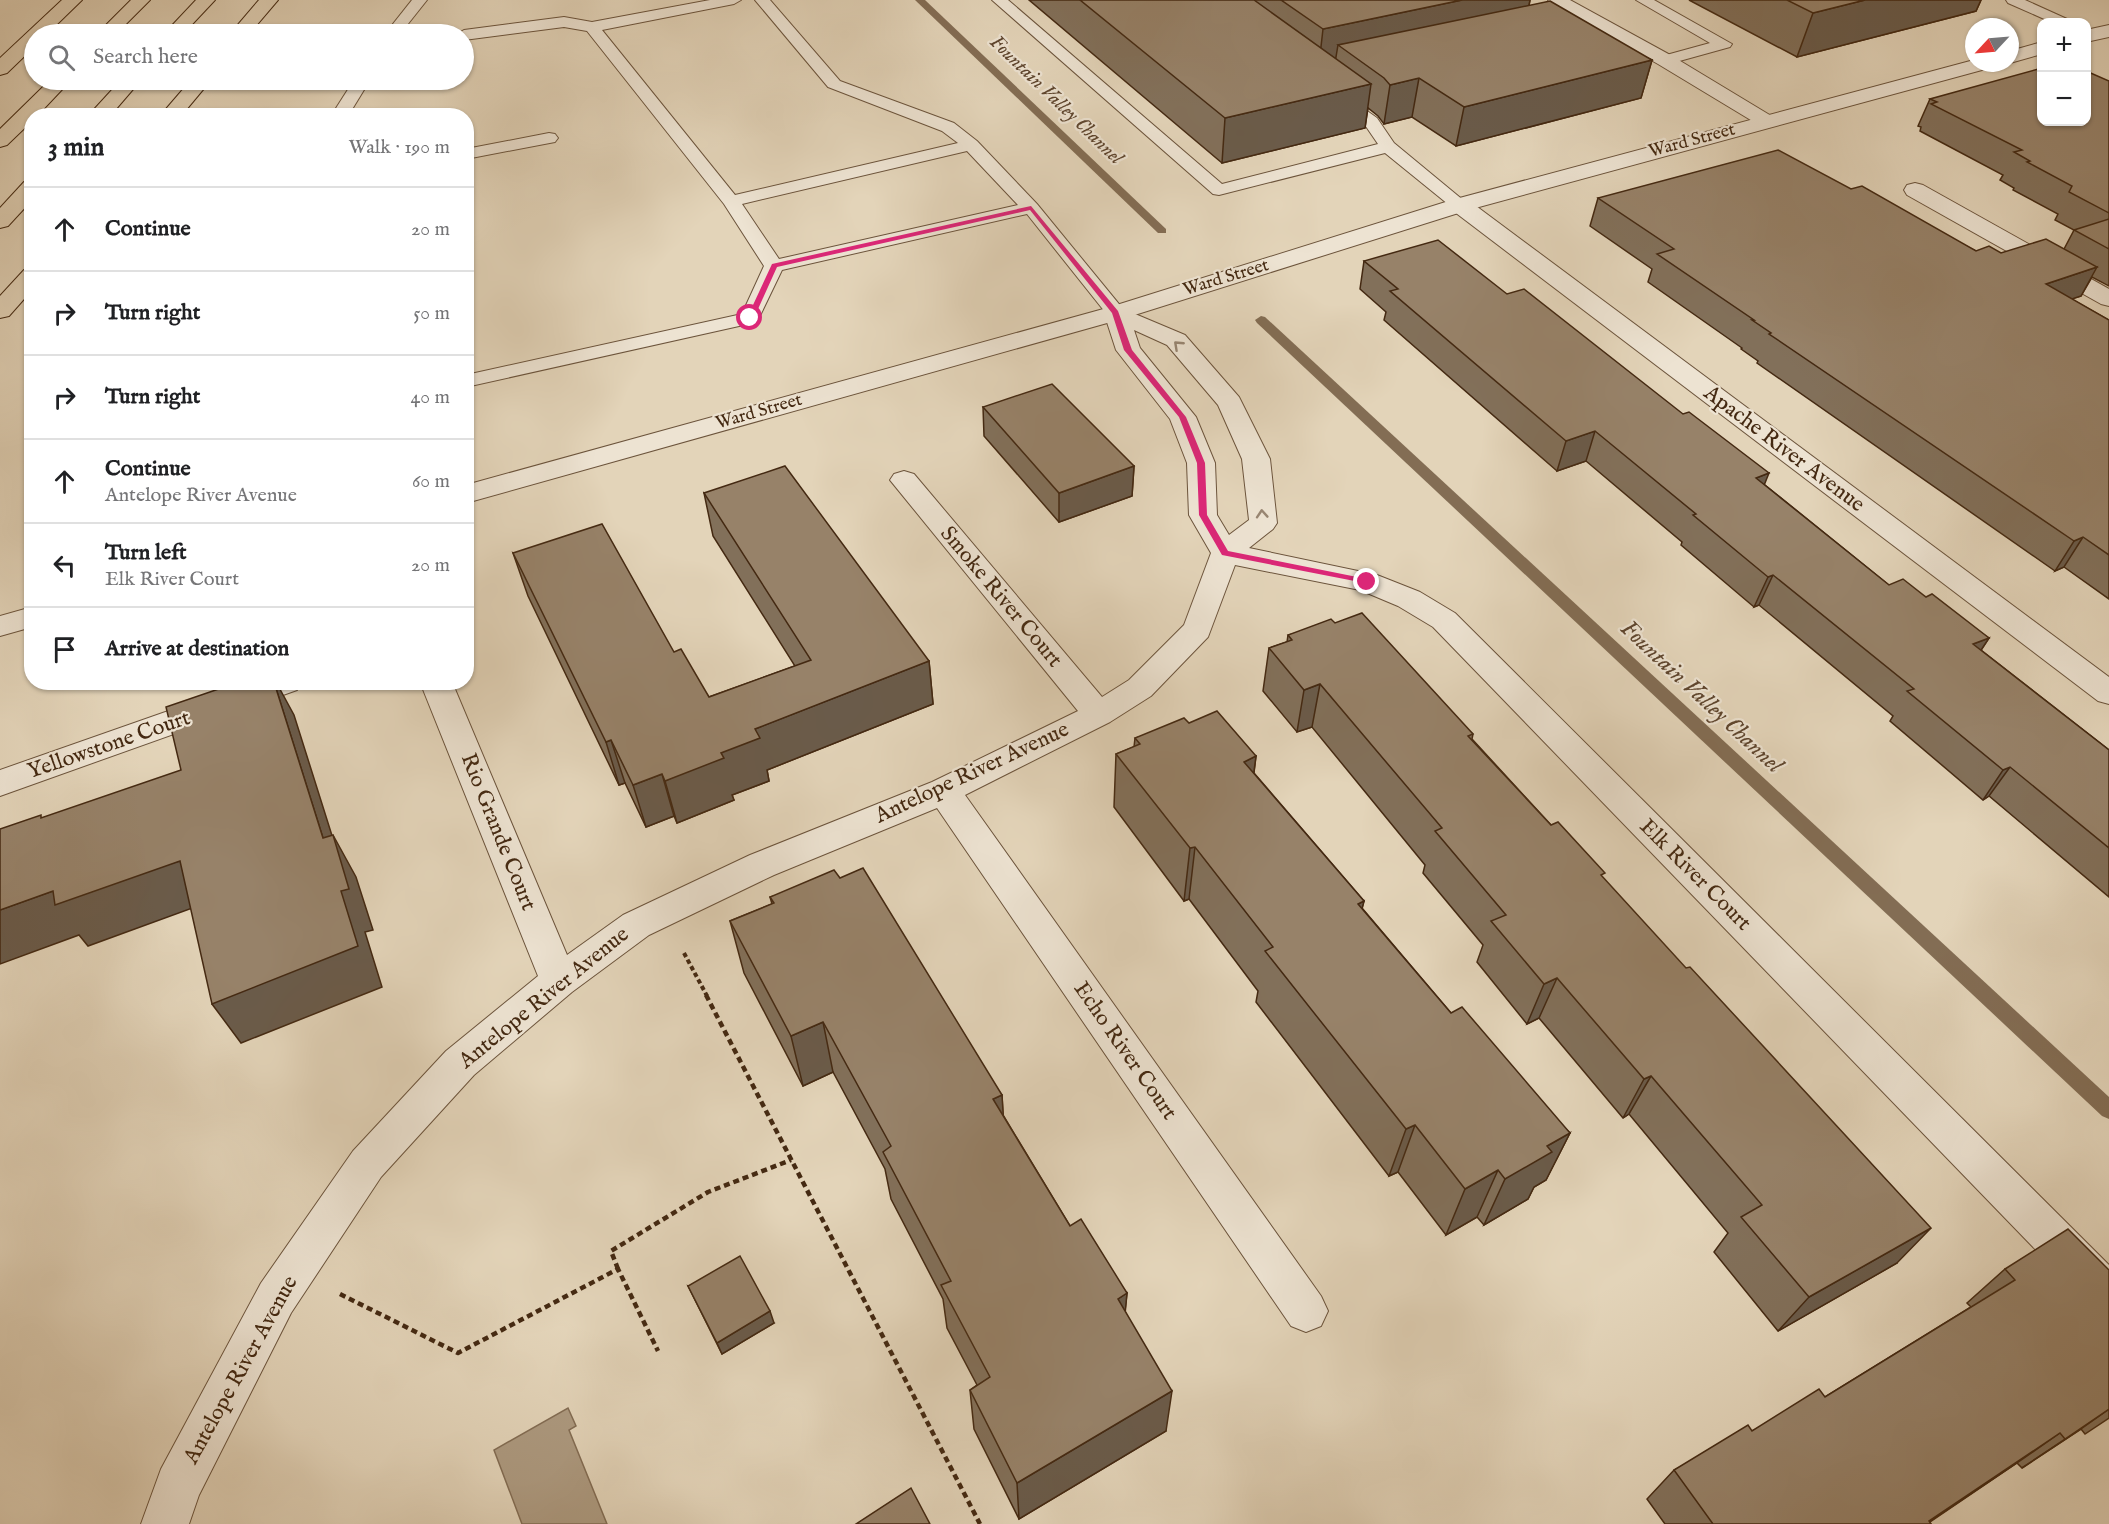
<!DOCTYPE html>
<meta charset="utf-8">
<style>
body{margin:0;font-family:"IM FELL English",serif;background:#f6f6f6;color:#202124}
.controls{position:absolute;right:18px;top:18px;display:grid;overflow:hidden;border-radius:12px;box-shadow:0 2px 4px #0004}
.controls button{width:54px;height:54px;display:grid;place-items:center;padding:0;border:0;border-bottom:2px solid #e0e0e0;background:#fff;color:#202124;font:30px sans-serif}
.compass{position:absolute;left:1965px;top:18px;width:54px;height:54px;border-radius:50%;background:#fff;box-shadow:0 2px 4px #0004;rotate:244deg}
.stop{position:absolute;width:18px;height:18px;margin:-14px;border:4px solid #db2777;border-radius:50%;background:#fff}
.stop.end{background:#db2777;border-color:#fff;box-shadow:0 2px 6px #0008}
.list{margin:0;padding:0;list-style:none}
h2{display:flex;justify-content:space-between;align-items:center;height:78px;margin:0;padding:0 24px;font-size:26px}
h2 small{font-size:20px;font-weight:400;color:#757577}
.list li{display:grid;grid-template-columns:39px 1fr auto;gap:18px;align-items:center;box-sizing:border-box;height:84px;padding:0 24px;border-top:2px solid #e0e0e0}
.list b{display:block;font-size:22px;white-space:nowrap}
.list p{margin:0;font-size:20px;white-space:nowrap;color:#757577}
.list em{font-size:20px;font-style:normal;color:#757577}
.icon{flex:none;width:33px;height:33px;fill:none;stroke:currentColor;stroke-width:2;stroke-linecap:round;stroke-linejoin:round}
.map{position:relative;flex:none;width:2109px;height:1524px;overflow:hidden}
.search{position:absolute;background:#fff;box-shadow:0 2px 4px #0004;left:24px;top:24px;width:450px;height:66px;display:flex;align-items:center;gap:15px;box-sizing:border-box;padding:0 21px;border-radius:33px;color:#757577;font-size:22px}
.panel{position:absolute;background:#fff;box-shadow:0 2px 4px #0004;left:24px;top:108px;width:450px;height:582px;border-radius:24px}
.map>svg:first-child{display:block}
.water{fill:#ad9a80;stroke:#836d54;stroke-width:1.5}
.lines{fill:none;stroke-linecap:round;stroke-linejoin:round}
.stream{fill:#836d54;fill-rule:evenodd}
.service-casing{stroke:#6c543c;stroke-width:2}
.minor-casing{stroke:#6c543c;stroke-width:2}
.tertiary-casing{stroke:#6c543c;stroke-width:2}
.motorway-casing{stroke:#442912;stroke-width:2}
.path-far1{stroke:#442912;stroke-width:4;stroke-dasharray:4.5 3;stroke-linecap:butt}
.path{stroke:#442912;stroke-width:4.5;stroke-dasharray:6 4;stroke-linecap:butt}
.service{fill:#ede3d2;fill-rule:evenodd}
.minor{fill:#ede3d2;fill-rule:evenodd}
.tertiary{fill:#ede3d2;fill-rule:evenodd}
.motorway{fill:#e3d4b9;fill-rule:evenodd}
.wall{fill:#82705a;stroke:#442912;stroke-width:1.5}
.shaded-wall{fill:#6a5b4a;stroke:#442912;stroke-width:1.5}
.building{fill:#978269;stroke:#442912;stroke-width:1.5}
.oneway{stroke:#988672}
.route{fill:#db2777}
.labels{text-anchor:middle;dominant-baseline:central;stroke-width:4.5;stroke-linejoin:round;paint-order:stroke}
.far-street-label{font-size:18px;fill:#442912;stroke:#ede3d2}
.far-water-label{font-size:20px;font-style:italic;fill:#5e452e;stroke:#ede3d2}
.street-label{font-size:22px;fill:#442912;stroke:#ede3d2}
.water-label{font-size:24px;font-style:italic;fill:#5e452e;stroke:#ede3d2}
</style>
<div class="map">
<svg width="2109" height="1524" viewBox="0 0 2109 1524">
<rect width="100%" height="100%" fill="#e3d4b9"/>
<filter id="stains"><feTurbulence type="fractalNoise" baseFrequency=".00333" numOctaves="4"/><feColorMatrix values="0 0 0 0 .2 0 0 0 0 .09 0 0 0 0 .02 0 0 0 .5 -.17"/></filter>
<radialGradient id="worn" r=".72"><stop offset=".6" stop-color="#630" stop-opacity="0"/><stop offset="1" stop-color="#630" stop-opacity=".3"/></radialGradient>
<path class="water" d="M568,1408L576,1426L569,1430L607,1524H522L494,1450Z"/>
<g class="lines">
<g class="stream">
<path d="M915,0H925L1166,229V233H1158Z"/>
<path d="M1261,316L1265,317L2109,1097V1119L2102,1116L1257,323L1255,320Z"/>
</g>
<defs>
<g id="service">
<path d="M412,0H427L400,34H385Z"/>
<path d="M710,0H741L734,4L602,30L735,195L958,143L942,131L828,87L755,0H770L840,81L954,123L977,141L1037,204L1123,309L1126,313L1123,317H1109L1027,214L782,270L757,322L466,387V375L742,314L764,266L724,204L587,31L564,27L464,40V34H457L464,30L564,17L592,22ZM967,151L1018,205L779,259L742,204Z"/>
<path d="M992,0H1008L1222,184L1378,144L1365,125L1330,99L1328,96L1336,91L1342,93L1377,118L1394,143L1469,205L1466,209H1454L1385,153L1219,195L1213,194Z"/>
<path d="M1636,0H1654L1732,44L1730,47L1665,65L1659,63L1657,60L1659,57L1710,43Z"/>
<path d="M2006,0H2025L2067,19L2070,22H2051L2008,3Z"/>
<path d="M354,80H370L348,116H331Z"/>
<path d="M549,133L555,134L558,138L555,142L466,159V149Z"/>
</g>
<g id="minor">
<path d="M1548,0H1570L1672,56L1773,117L1776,121L1773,125L1766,127L1759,125L1658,64L1551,4Z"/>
<path d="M1915,183L1923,185L2109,289V306L2101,304L1907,195L1904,190L1907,185Z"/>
<path d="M1460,198L1468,200L2109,677V704L2098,701L1452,210L1449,205L1452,200Z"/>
<path d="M1116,306L1185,335L1239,397L1270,459L1277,523L1273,529L1249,548L1377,575L1420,592L1455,613L2109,1265V1316L2094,1310L1433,627L1398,606L1360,590L1235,565L1208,637L1151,696L1110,722L965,795L1321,1296L1328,1311L1321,1326L1306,1332L1291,1326L937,808L774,875L649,935L572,992L474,1075L381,1177L291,1313L199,1495L189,1524H141L161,1469L261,1283L353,1151L446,1051L538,976L420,682H452L567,955L623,915L750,855L932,782L1078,711L890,480L894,474L904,471L914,474L1102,697L1129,680L1184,625L1211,553L1189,515L1187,463L1170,419L1116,350L1104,313L1107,308ZM1134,330L1167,345L1218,405L1242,459L1249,520L1229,535L1217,515L1215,463L1196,417L1140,348Z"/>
<path d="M251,682H301L297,690L0,796V770Z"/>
</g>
<g id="tertiary">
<path d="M2109,25V37L2086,42V30Z"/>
<path d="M2042,42V54L2010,63V51Z"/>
<path d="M1974,60V63H1996L1993,67L1468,210L1125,318L466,503V485L1107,308L1452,200Z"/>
<path d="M32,607V627L0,636V616Z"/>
</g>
<g id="motorway">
<path d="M62,0H82L47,34H34V47L7,73L0,75V58Z"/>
<path d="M131,0H150L116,34H97Z"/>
<path d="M196,0H215L183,34H164Z"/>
<path d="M259,0H278L249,34H230Z"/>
<path d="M50,80H71L37,116H32V121L7,145L0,147V129Z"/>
<path d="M121,80H141L110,116H88Z"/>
<path d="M191,80H211L181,116H160Z"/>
<path d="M32,181V200L8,226L0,228V208L24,182Z"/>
<path d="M32,268V290L9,316L0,318V296L24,270Z"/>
</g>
</defs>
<use href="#service" class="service-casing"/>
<use href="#minor" class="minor-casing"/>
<use href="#tertiary" class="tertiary-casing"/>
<use href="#motorway" class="motorway-casing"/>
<path class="path-far1" d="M684,953L707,996"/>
<g class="path">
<path d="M706,995L980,1524"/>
<path d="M618,1269L611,1251L708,1192L791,1160"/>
<path d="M340,1294L458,1353L618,1269L658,1351"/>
</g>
<use href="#service" class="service"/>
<use href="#minor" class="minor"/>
<use href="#tertiary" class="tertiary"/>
<use href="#motorway" class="motorway"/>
</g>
<g class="wall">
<path d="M1029,0H1530L1529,6L1652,60L1641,98L1456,146L1412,117L1384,124L1378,116L1368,108L1365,128L1222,163Z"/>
<path d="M1689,0H1981L1976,11L1797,57Z"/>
<path d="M2109,81V286L2092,277L2081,296L2071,299L2109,320V599L2064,567L2055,571L1757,363L1758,361L1741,349L1742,348L1648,282L1652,269L1590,226L1598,198L1851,189L1976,251L2001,253L2064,249L2074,230L2055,220L2058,214L2013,190L2014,188L2000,180L2003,175L1920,131L1921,127L1918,126L1930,99Z"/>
<path d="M1364,261L1507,294L1765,485L1889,585L1926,597L1989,638L1981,650L2109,750V897L1989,796L1983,800L1890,721L1893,716L1759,605L1754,607L1681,545L1682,542L1586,461L1557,471L1384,320L1386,312L1360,289Z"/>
<path d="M983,407L1134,466L1132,496L1059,522L984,436Z"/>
<path d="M704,493L929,661L933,704L767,770L769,781L732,795L734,800L677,823L674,816L646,827L625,783L619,785L528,596L513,553L674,652L709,697L795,666L713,536Z"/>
<path d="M1335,623L1473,734L1472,739L1551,825L1603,878L1897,1263L1778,1331L1714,1252L1728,1233L1629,1114L1623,1118L1539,1018L1527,1024L1477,962L1483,945L1423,873L1425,865L1312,727L1297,732L1263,691L1269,648L1287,642L1288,635Z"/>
<path d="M1189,723L1256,756L1254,773L1364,901L1362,908L1451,1013L1570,1133L1546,1180L1534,1187L1528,1199L1484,1225L1477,1217L1446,1235L1398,1172L1389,1176L1256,1002L1258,991L1189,899L1184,901L1114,807L1116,754L1134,747L1135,738Z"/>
<path d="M840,878L1002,1095L1003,1115L1070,1226L1127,1293L1125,1311L1166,1431L1019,1519L974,1429L970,1390L977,1385L947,1328L943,1299L891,1199L885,1169L833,1072L803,1086L744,973L730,921L772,904L770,897Z"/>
<path d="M2005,1269L2109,1270V1418L2085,1434L2081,1429L2022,1468L2017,1463L1929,1522L1931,1524H1665L1647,1499L1674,1470L1752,1431L1825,1397L1971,1307L1967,1303Z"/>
<path d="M688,1286L774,1323L722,1354Z"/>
</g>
<g class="shaded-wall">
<path d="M1462,0H1530L1524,27L1338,45L1334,69L1318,73L1323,29Z"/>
<path d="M1865,0H1981L1976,11L1797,57L1813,13Z"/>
<path d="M1652,60L1641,98L1456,146L1464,107Z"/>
<path d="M1419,78L1412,117L1384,124L1390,85Z"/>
<path d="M1371,84L1365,128L1222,163L1225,118Z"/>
<path d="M2097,267L2081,296L2030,313L2046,284Z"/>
<path d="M1595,431L1586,461L1557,471L1566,441Z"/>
<path d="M1134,466L1132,496L1059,522V493Z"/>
<path d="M1769,473L1757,503L1756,478Z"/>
<path d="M2083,537L2064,567L2055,571L2074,541Z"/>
<path d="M1773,575L1759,605L1754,607L1768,577Z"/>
<path d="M1989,638L1970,667L1973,644Z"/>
<path d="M929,661L933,704L767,770L769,781L732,795L734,800L677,823L665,781L721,753L755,729Z"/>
<path d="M274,682H276L294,715L346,880L323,838Z"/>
<path d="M1320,684L1312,727L1297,732L1304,690Z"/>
<path d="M611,740L625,783L619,785L606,742Z"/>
<path d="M1256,756L1249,809L1244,762Z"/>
<path d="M2010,767L1989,796L1983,800L2003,770Z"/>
<path d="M662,774L674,816L646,827L633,785Z"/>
<path d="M333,835L356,877L373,930L365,932L382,987L241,1043L212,1004L341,891Z"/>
<path d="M1195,847L1189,899L1184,901L1190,848Z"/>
<path d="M180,861L209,902L88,946L79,935L0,964V910L53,891Z"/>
<path d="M1364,901L1351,953L1358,904Z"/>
<path d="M1557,978L1539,1018L1527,1024L1544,984Z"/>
<path d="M823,1022L833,1072L803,1086L791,1036Z"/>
<path d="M1651,1076L1629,1114L1623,1118L1644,1079Z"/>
<path d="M1002,1095L1005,1143L993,1099Z"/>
<path d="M1415,1125L1398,1172L1389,1176L1406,1129Z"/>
<path d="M1570,1133L1546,1180L1534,1187L1528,1199L1484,1225L1505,1179L1547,1146Z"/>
<path d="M1498,1170L1477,1217L1446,1235L1465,1189Z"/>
<path d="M1931,1228L1897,1263L1778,1331L1809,1297Z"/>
<path d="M1127,1293L1123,1336L1118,1299Z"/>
<path d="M770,1311L774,1323L722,1354L717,1343Z"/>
<path d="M1172,1391L1166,1431L1019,1519L1017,1483Z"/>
<path d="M2109,1409L2081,1429L2022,1468L2065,1439Z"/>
<path d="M2060,1433L2017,1463L1927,1524H1925Z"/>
</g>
<g class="building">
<path d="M1080,0H1254L1371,84L1225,118Z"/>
<path d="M1281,0H1462L1323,29Z"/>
<path d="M1787,0H1865L1813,13Z"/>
<path d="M1550,1L1652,60L1464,107L1419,78L1390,85L1384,78L1338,45Z"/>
<path d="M2042,68V122H2086V71L2109,81V213L2069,192L2072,186L2027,162L2030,161L2014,152L2022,150L1931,104L1937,102L1930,99Z"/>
<path d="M1778,150L1851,189L1862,186L1976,251L1989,246L2001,253L2046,239L2097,267L2046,284L2109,320V555L2083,537L2074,541L1769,334L1771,333L1752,320H1754L1657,254L1674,249L1598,198Z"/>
<path d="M2109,219V249L2074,230Z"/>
<path d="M1438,240L1507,294L1524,289L1683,414L1689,412L1769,473L1756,478L1889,585L1903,579L1926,597L1932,594L1989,638L1973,644L2109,750V848L2010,767L2003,770L1907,691L1914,689L1773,575L1768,577L1693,515L1696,514L1595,431L1566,441L1390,291L1398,289L1364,261Z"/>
<path d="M1052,384L1134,466L1059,493L983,407Z"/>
<path d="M785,466L929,661L755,729L760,738L721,753L724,758L665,781L662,774L633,785L611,740L606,742L513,553L602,524L674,652L681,649L709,697L811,660L704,493Z"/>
<path d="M1362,613L1473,734L1468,736L1551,825L1558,822L1605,873L1601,875L1686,968L1690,967L1931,1228L1809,1297L1741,1217L1762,1205L1651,1076L1644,1079L1557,978L1544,984L1491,921L1506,915L1435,831L1442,828L1320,684L1304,690L1269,648L1292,640L1288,635L1331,619L1335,623Z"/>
<path d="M239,682H274L323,838L333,835L349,889L341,891L358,946L212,1004L180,861L55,905L53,891L0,910V829L41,815V818L181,770L166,707Z"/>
<path d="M1217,711L1256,756L1244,762L1364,901L1358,904L1451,1013L1462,1007L1570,1133L1547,1146L1552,1152L1505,1179L1498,1170L1465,1189L1415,1125L1406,1129L1265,951L1273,947L1195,847L1190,848L1116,754L1140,744L1135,738L1184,718L1189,723Z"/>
<path d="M863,868L1002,1095L993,1099L1070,1226L1081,1219L1127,1293L1118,1299L1172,1391L1017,1483L970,1390L990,1377L941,1285L951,1281L883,1152L891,1146L823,1022L791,1036L730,921L774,903L770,897L834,870L840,878Z"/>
<path d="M2068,1229L2109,1270V1409L2065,1439L2060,1433L1929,1521L1931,1524H1713L1674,1470L1748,1425L1752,1431L1819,1389L1825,1397L2015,1280L2005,1269Z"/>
<path d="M740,1256L770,1311L717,1343L688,1286Z"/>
<path d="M911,1488L930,1524H856Z"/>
</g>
<defs><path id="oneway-chevron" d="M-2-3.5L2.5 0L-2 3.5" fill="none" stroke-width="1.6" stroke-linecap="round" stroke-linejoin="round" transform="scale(1.5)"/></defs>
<g class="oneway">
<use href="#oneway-chevron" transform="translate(1178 345) rotate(-137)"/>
<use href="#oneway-chevron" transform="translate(1262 514) rotate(-94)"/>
</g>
<path class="route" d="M1031,206L1118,311L1132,350L1186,417L1205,463L1207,515L1228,551L1367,579L1370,580V584L1222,555L1199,515L1197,463L1179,417L1124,350L1112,313L1030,210L777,267L754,318L750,320L747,318L772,264Z"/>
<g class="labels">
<g class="far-street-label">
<text transform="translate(1692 141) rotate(-15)">Ward Street</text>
<text transform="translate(1226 278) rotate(-17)">Ward Street</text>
<text transform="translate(759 412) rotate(-16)">Ward Street</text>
</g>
<g class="far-water-label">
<text transform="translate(1056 100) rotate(44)">Fountain Valley Channel</text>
</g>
<g class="street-label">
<text transform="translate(1784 449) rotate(37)">Apache River Avenue</text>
<text transform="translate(1001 597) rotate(50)">Smoke River Court</text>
<text transform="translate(109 745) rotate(-19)">Yellowstone Court</text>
<text transform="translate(972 773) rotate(-25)">Antelope River Avenue</text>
<text transform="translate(498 832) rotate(68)">Rio Grande Court</text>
<text transform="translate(1695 875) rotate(45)">Elk River Court</text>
<text transform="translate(544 998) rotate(-39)">Antelope River Avenue</text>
<text transform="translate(1125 1051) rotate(55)">Echo River Court</text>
<text transform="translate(241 1370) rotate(-61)">Antelope River Avenue</text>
</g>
<g class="water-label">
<text transform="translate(1701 697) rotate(43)">Fountain Valley Channel</text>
</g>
</g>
<rect width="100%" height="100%" filter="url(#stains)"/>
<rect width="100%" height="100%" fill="url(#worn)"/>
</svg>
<div class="controls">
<button>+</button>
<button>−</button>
</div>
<svg class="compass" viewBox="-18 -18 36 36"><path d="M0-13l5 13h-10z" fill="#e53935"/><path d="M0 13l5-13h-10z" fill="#757577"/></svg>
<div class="stop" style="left:750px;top:318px"></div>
<div class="stop end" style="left:1367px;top:582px"></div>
<div class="search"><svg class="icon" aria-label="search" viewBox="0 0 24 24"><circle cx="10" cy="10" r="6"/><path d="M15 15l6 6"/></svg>Search here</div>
<section class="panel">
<h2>3 min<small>Walk · 190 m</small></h2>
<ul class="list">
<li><svg class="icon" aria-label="ahead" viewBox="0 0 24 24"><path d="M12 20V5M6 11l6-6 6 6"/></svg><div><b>Continue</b></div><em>20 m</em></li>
<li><svg class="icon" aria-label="right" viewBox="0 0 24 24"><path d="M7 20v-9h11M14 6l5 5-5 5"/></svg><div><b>Turn right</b></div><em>50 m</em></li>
<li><svg class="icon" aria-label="right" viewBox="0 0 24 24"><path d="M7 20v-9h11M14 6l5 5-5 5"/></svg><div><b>Turn right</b></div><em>40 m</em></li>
<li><svg class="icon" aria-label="ahead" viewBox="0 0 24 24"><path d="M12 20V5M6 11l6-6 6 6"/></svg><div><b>Continue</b><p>Antelope River Avenue</p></div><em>60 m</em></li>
<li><svg class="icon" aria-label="left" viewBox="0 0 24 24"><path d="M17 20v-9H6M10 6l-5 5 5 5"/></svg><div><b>Turn left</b><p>Elk River Court</p></div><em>20 m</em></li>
<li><svg class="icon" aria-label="arrive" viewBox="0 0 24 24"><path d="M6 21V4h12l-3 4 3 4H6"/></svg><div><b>Arrive at destination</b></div></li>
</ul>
</section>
</div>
